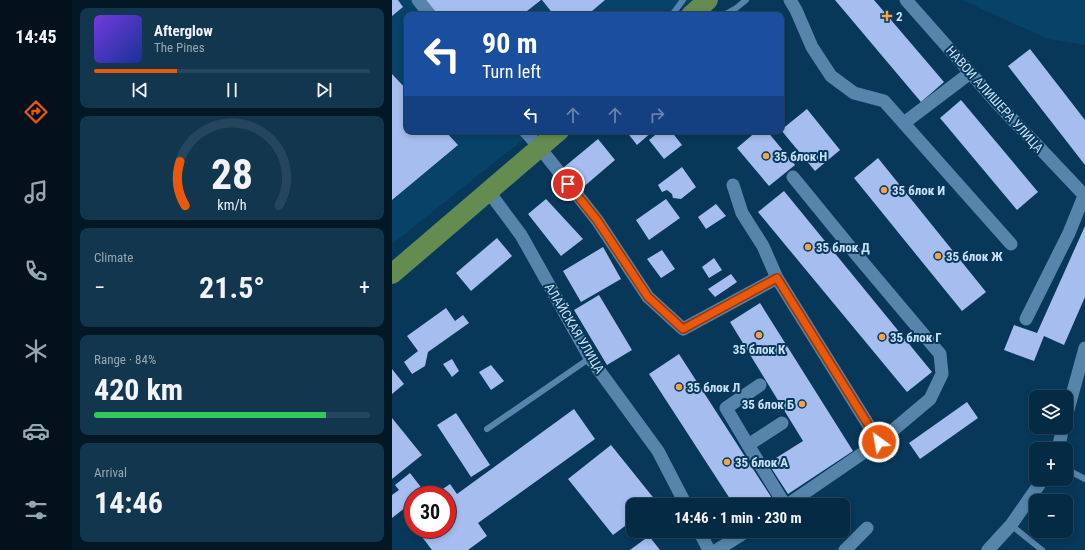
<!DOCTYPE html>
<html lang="en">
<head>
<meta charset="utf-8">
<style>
	:root { --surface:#052a44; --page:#13364f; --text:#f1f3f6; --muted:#97a7b2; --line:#26465d; --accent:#ea580c }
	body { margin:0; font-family:"Roboto Condensed",sans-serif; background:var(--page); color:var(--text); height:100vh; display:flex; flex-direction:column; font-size:15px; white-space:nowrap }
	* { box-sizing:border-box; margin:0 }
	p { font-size:13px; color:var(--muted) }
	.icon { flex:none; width:22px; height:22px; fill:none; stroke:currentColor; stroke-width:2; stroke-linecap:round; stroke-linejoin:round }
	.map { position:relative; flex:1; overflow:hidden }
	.side { display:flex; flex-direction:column; gap:8px; padding:8px; background:#031725; width:320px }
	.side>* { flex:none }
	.top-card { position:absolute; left:12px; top:12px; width:380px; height:122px; border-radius:8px; box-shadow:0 2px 6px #0003,0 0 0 1px var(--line); background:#1a4fa0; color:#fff; overflow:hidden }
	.buttons { position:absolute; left:637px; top:390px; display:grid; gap:8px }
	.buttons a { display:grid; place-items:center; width:44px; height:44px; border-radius:8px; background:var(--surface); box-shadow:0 2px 6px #0003,0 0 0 1px var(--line); font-size:20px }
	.speed { position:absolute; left:12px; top:486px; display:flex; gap:8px; font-size:20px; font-weight:700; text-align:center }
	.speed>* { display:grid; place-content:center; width:52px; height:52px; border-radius:50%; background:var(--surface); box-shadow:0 2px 6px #0003,0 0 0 1px var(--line); line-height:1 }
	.speed .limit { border:6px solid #d22; background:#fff; color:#111 }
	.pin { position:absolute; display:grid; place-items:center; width:34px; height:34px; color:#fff; margin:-17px; border:2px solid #fff; border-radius:50%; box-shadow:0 1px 4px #0007 }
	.me { position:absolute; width:44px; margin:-22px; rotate:328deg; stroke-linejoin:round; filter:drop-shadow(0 0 3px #0008) }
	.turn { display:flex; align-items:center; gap:14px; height:84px; padding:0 12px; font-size:18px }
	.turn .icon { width:52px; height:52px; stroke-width:2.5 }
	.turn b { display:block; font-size:28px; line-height:34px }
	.lanes { display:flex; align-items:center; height:38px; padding:0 12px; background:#0003; justify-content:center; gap:20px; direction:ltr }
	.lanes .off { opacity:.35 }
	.big { font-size:30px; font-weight:700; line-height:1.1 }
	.side .widget { flex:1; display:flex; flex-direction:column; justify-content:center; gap:6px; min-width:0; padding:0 14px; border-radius:8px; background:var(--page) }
	.side .dial { align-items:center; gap:0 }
	.dial svg { height:104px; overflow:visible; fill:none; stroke:var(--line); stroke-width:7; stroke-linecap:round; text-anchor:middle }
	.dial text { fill:var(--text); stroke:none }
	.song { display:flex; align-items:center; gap:12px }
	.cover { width:48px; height:48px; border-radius:6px; background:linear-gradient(135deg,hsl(260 70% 55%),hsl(230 70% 35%)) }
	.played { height:4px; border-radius:2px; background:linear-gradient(90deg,var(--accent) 30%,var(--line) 30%) }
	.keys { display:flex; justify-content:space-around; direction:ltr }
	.heat { display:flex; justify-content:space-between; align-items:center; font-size:22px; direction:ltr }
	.charge { height:6px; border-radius:3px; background:linear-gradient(90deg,#34c759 84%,var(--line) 0) }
	.trip { position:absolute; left:234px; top:498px; width:224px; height:40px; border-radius:8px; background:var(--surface); box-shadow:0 2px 6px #0003,0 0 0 1px var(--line); font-weight:700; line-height:40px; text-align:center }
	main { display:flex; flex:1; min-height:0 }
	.tab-bar { display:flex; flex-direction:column; width:72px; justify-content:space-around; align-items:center; background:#02111b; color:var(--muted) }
	.tab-bar .icon { width:28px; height:28px }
	.tab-bar .active { color:var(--accent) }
	.tab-bar b { font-size:18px; color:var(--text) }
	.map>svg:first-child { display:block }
	.built { fill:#074269 }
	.building { fill:#a5bdef }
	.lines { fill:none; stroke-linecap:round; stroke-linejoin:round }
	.service { stroke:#5684aa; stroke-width:6 }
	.minor { stroke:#5684aa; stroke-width:13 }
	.primary { stroke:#648b50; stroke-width:20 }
	.route-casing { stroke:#983908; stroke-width:10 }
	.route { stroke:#ea580c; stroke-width:7 }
	.poi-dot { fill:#f6a247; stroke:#07385a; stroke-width:1.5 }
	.labels { text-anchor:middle; stroke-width:4; stroke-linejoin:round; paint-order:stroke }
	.poi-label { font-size:13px; font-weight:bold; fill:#cae2f7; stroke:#07385a; text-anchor:start }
	.street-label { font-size:13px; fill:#cae2f7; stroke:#07385a }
</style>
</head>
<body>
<main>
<nav class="tab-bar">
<b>14:45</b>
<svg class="icon active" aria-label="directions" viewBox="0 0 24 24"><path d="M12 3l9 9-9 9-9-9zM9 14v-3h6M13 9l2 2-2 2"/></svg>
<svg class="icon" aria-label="music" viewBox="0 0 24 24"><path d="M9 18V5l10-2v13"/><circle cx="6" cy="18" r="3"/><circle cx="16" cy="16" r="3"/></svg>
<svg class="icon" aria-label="phone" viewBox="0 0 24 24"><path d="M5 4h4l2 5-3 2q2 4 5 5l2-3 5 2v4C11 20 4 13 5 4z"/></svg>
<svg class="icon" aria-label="climate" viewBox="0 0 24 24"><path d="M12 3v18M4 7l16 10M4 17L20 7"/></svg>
<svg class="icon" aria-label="car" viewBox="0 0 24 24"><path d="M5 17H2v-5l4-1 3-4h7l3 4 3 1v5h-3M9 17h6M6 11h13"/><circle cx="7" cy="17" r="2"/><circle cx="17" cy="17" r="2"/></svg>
<svg class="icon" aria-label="filters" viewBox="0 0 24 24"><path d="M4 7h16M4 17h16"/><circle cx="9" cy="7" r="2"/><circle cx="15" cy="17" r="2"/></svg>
</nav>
<section class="side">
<div class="widget">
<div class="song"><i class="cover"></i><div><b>Afterglow</b><p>The Pines</p></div></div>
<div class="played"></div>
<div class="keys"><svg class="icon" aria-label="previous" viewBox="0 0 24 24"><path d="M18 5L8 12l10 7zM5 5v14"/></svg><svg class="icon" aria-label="pause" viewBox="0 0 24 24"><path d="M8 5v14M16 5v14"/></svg><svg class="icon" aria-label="next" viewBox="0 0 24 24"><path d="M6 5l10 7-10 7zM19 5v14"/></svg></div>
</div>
<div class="widget dial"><svg viewBox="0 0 100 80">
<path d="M14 69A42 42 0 1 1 86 69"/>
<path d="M14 69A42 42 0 0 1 10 35" stroke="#ea580c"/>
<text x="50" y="56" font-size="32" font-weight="700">28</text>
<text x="50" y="72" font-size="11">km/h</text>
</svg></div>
<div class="widget"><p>Climate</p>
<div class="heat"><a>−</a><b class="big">21.5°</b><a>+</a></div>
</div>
<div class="widget"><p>Range · 84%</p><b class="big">420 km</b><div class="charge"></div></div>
<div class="widget"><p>Arrival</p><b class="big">14:46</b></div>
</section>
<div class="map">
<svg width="693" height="550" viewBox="0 0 693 550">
	<rect width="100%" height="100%" fill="#07385a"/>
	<g class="built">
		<polygon points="0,0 299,0 282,15 15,15 15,131 142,131 0,244"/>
		<polygon points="570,0 693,0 693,45 656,39"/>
	</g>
	<g class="building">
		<polygon points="0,0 6,0 11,7 0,16"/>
		<polygon points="29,0 149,0 130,15 41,15"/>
		<polygon points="150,0 213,0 200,11 203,15 162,15"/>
		<polygon points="443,0 482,0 552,82 529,102"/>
		<polygon points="638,49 693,120 693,165 616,66"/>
		<polygon points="0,74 15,90 15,131 53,131 66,145 0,200"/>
		<polygon points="569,100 646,192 625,210 548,118"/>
		<polygon points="415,109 448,150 423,171 389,130"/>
		<polygon points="234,131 261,131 245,145"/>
		<polygon points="268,131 279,131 290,145 272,159 257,140"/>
		<polygon points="365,131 375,131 403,165 377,186 345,148"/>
		<polygon points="206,139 223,160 189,189 171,168"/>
		<polygon points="486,158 594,292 570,311 462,178"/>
		<polygon points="290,167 304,187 289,199 281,198 280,194 275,190 270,192 266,185"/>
		<polygon points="392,191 540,372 515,392 366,212"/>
		<polygon points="154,199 191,239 169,256 136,214"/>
		<polygon points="274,199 288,218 257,240 244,220"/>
		<polygon points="324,204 334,216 314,229 306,217"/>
		<polygon points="693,226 693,297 672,345 652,336 642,361 612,350 622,325 645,333"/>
		<polygon points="105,238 120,256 79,291 64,273"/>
		<polygon points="211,247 229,279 189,302 171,271"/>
		<polygon points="270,250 283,269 269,278 255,259"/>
		<polygon points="322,258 330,270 317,278 310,267"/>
		<polygon points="339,274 345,282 323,297 316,289"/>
		<polygon points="207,295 240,350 215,365 182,310"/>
		<polygon points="368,303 461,451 396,494 376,463 411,441 338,322"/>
		<polygon points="54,308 63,321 71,315 77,323 36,352 33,366 20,374 12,362 26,351 15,336"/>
		<polygon points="287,354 383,503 380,505 342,505 257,374"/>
		<polygon points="60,359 67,371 60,377 51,364"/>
		<polygon points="99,365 112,381 99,390 87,372"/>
		<polygon points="0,369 12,384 0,394"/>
		<polygon points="575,402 586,418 528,459 517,443"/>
		<polygon points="182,409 203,439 86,523 95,536 76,550 40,550 24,529 55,529 55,495 42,495 58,484 65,494"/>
		<polygon points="64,413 98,465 79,477 45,425"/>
		<polygon points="0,418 30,455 0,479"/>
		<polygon points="219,445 264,501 259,505 241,505 241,520 221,535 176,479"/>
		<polygon points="18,473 35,495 21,495 21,505 20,506 18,504 0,518 0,495 7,490 3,485"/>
		<polygon points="21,510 21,524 14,515"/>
		<polygon points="257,536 268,550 238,550"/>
	</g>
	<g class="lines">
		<g class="service">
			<polyline points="280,15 291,0"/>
			<polyline points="332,15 343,9 354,0"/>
			<polyline points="95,429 198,358"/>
			<polyline points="674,469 693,479"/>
			<polyline points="619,525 650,550"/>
		</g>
		<g class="minor">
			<polyline points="26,0 38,15"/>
			<polyline points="398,0 404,10 420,47 439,76 462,93 492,101 619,244"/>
			<polyline points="514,0 605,103 693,196"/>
			<polyline points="512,123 578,73"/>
			<polyline points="133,131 148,148 205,220 256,297 291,329 385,278"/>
			<polyline points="341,185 350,213 371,246 385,278 487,442"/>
			<polyline points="97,192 129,235 198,358 266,451 294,505"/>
			<polyline points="634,319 677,233 692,196"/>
			<polyline points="674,417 693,348"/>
			<polyline points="390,423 356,445 393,505"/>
			<polyline points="356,445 334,408 368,385"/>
			<polyline points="666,449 671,427"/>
			<polyline points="395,505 487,442 538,399 550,374 548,354 463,253 401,177"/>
			<polyline points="307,531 317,550"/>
			<polyline points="325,550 355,531"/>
			<polyline points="453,550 475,528"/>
			<polyline points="596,550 619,525 651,479"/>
		</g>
		<g class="primary">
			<polyline points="299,15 316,0"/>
			<polyline points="0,274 167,131"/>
		</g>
	</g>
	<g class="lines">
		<g class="route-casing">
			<polyline id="route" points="176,184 205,220 256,297 291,329 385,278 487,442"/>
		</g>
		<use href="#route" class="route"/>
	</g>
	<g class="poi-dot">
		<path d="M493 10h4v4h4v4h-4v4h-4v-4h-4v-4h4z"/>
		<circle cx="374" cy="156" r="4"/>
		<circle cx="492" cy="190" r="4"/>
		<circle cx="416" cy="247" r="4"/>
		<circle cx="546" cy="256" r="4"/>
		<circle cx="367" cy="335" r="4"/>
		<circle cx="490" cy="337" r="4"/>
		<circle cx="287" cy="387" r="4"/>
		<circle cx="410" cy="404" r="4"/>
		<circle cx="335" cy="462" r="4"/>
	</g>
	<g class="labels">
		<g class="poi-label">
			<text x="504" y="21">2</text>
			<text x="382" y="161">35 блок Н</text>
			<text x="500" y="195">35 блок И</text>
			<text x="424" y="252">35 блок Д</text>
			<text x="554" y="261">35 блок Ж</text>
			<text x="498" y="342">35 блок Г</text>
			<text x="367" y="354" text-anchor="middle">35 блок К</text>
			<text x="295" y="392">35 блок Л</text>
			<text x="402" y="409" text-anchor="end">35 блок Б</text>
			<text x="343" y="467">35 блок А</text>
		</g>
		<g class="street-label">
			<text transform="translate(603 99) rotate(48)" y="5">НАВОИ АЛИШЕРА УЛИЦА</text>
			<text transform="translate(183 328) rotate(59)" y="5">АЛАЙСКАЯ УЛИЦА</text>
		</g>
	</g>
</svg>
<div class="buttons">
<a><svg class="icon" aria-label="layers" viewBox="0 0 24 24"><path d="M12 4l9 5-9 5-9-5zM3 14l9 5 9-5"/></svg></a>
<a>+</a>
<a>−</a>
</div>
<div class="speed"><div class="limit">30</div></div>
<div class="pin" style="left:176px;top:184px;background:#d93025"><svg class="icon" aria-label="arrive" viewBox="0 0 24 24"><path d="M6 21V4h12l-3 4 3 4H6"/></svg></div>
<svg class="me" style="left:487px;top:442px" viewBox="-20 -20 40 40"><circle r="17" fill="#ea580c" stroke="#fff" stroke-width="3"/><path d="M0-11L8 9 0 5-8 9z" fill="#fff"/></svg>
<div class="trip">14:46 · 1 min · 230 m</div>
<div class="top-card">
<div class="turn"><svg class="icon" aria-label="left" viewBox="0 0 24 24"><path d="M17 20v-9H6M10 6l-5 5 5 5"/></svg><div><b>90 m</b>Turn left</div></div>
<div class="lanes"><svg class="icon" aria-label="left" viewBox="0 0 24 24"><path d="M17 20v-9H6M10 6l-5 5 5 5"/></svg><svg class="icon off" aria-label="ahead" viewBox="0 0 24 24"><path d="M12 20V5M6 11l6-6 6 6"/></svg><svg class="icon off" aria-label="ahead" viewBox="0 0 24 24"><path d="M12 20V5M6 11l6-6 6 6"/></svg><svg class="icon off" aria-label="right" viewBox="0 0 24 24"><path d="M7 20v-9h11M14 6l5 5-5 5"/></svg></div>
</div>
</div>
</main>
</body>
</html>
